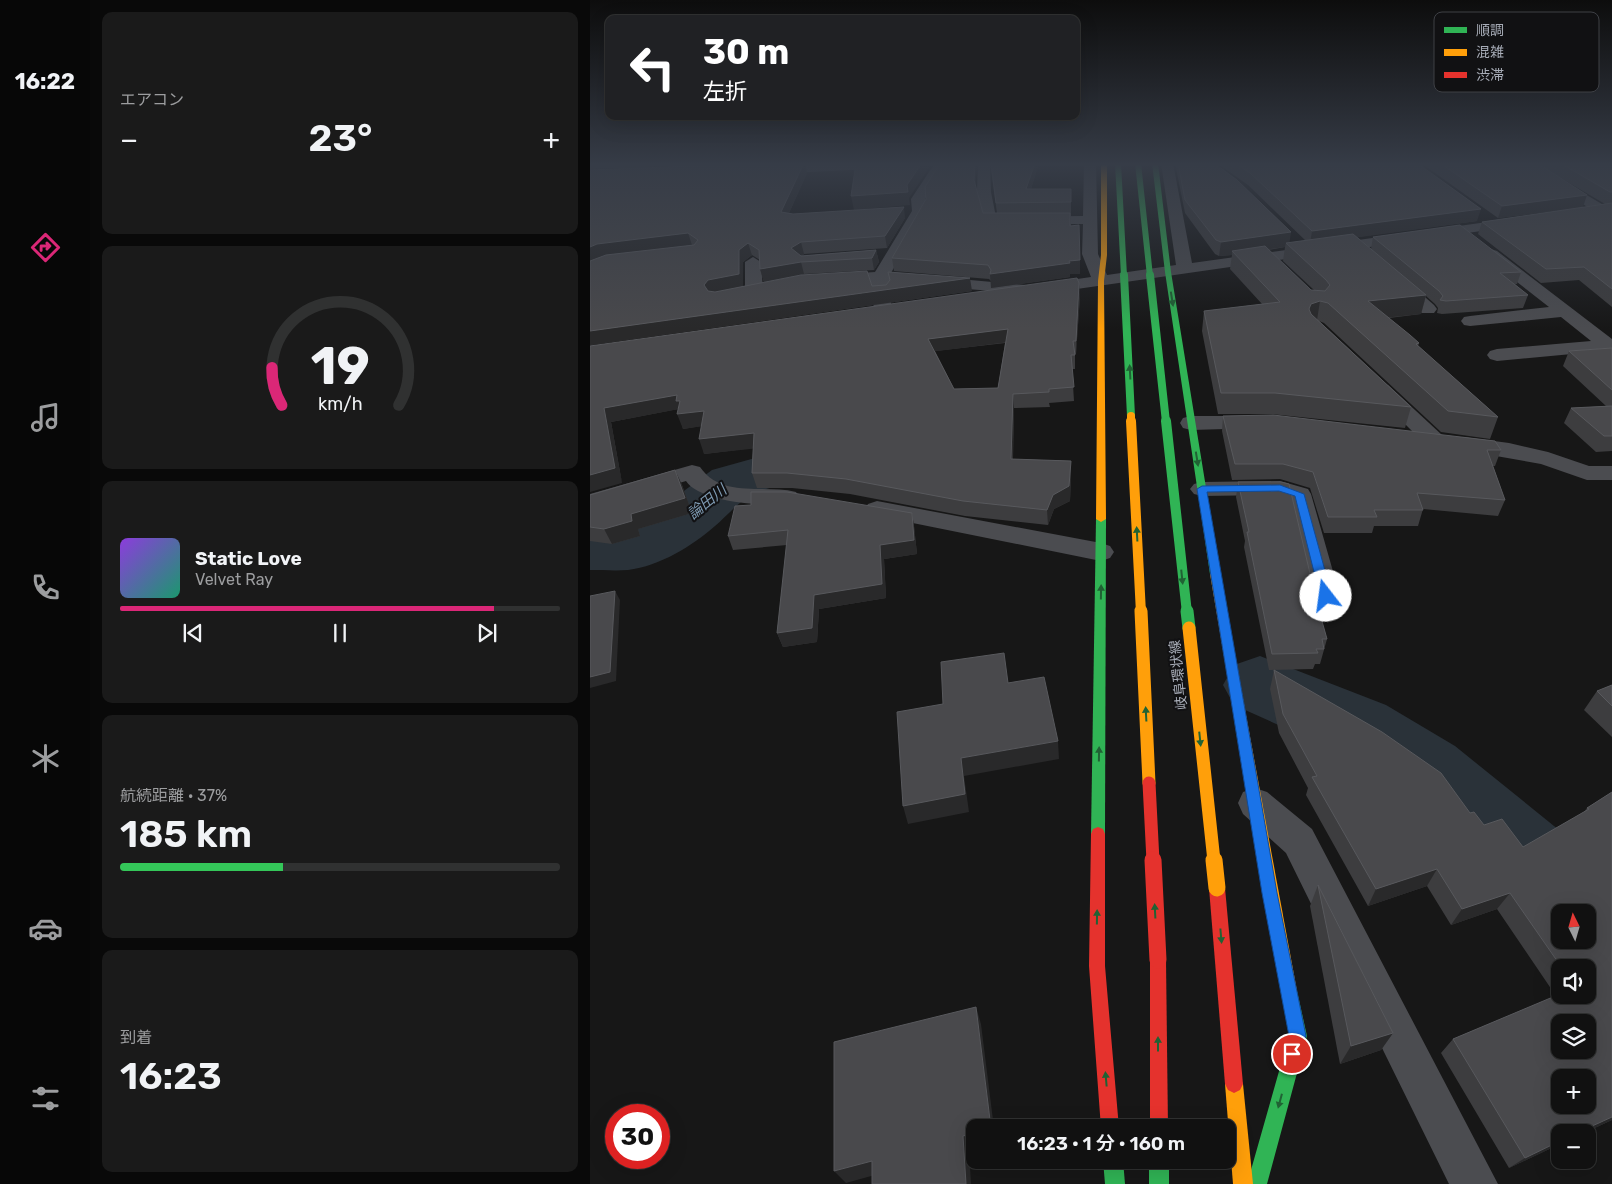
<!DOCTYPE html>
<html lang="ja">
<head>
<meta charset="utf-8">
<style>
	:root { --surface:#111; --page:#1a1a1a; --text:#f1f3f6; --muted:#9c9d9f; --line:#303131; --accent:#db2777 }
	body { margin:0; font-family:Rubik,"Noto Sans JP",sans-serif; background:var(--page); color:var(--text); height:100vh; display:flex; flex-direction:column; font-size:19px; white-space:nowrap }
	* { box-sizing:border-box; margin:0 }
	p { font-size:16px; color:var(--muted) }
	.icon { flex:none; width:28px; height:28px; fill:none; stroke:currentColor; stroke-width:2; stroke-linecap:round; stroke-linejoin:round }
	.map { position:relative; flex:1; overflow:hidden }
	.sheet { display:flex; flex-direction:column; gap:12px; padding:12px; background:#090909; width:500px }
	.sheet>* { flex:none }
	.guide { position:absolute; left:15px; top:15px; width:475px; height:105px; border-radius:10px; box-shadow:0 5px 20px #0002,0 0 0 1px var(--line); background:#202124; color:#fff; overflow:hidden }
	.needle { width:32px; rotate:355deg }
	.controls { position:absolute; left:961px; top:904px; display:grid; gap:10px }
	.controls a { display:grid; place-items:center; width:45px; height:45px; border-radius:10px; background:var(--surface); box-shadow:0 5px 20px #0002,0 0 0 1px var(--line); font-size:25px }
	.speed { position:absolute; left:15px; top:1104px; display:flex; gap:10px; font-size:25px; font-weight:700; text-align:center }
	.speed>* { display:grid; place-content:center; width:65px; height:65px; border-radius:50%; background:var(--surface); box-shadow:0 5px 20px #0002,0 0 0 1px var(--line); line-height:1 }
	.speed .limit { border:8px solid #d22; background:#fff; color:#111 }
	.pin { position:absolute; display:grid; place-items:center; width:42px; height:42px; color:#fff; margin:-21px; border:2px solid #fff; border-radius:50%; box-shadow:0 1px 5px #0007 }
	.me { position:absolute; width:55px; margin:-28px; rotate:345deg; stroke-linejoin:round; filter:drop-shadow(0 0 4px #0008) }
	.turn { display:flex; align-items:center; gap:18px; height:105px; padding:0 15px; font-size:22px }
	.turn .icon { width:65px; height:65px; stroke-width:2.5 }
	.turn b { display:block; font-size:35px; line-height:42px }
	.big { font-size:38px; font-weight:600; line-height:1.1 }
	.sheet .widget { flex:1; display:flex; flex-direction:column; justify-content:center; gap:8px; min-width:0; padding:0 18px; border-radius:10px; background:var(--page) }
	.sheet .dial { align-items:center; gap:0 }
	.dial svg { height:130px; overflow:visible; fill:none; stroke:var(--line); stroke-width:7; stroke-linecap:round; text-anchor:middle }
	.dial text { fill:var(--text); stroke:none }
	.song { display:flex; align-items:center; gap:15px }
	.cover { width:60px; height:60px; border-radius:8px; background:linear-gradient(135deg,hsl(270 70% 55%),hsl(160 70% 35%)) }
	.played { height:5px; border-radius:2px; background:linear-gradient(90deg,var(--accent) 85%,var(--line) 85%) }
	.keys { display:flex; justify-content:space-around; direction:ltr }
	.heat { display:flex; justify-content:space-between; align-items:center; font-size:28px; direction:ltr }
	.charge { height:8px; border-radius:4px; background:linear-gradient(90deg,#34c759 37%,var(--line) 0) }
	.trip { position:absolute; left:376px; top:1119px; width:270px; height:50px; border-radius:10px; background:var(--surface); box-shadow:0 5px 20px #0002,0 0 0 1px var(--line); font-weight:600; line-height:50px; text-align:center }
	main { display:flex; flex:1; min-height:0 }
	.tab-bar { display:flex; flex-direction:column; width:90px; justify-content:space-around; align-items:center; background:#070707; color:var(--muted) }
	.tab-bar .icon { width:35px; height:35px }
	.tab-bar .active { color:var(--accent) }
	.tab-bar b { font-size:22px; color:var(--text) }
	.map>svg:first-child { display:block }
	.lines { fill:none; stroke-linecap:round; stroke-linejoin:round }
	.river { fill:#2a3239; fill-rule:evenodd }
	.street { fill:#4b4c50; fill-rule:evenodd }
	.fast { fill:#30b455; fill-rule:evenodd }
	.slow { fill:#ff9f0a; fill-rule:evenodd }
	.jam { fill:#e5322d; fill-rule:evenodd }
	.fast-bridge-far3 { stroke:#30b455; stroke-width:6 }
	.fast-bridge-far2 { stroke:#30b455; stroke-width:8 }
	.fast-bridge-far1 { stroke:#30b455; stroke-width:10 }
	.fast-bridge { stroke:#30b455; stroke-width:13 }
	.slow-bridge-far3 { stroke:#ff9f0a; stroke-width:8 }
	.slow-bridge-far2 { stroke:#ff9f0a; stroke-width:10 }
	.slow-bridge-far1 { stroke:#ff9f0a; stroke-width:13 }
	.slow-bridge { stroke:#ff9f0a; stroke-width:17 }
	.jam-bridge-far1 { stroke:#e5322d; stroke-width:13 }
	.jam-bridge { stroke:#e5322d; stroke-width:17 }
	.wall { fill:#3d3d3f; fill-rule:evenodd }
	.shaded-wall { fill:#29292a }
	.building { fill:#49494c; stroke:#58595d; fill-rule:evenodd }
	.oneway { fill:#206234 }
	.route { fill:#1a73e8; stroke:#114b97 }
	.labels { text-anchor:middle; stroke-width:4; stroke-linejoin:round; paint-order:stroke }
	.street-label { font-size:14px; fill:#a8adb8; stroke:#111113 }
	.water-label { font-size:15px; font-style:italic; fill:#7f9bb3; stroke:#111113 }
	.key { fill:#111113; stroke:#3e4045; stroke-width:1 }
	.key-label { font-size:14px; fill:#a8adb8 }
</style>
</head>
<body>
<main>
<nav class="tab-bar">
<b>16:22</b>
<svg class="icon active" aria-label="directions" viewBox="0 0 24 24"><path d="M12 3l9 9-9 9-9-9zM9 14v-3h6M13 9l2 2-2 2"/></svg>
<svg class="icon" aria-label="music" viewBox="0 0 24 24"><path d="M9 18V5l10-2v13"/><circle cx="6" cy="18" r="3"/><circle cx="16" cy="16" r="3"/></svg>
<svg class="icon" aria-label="phone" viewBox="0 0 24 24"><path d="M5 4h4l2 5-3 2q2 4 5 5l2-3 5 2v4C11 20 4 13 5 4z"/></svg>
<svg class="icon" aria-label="climate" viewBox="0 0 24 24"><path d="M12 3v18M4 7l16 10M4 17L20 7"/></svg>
<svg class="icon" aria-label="car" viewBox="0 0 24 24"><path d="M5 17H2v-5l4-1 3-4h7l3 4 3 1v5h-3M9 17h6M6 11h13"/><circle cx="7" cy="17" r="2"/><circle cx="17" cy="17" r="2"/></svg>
<svg class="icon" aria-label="filters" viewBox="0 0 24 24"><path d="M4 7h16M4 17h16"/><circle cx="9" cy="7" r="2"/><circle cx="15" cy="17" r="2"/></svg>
</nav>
<section class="sheet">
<div class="widget"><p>エアコン</p>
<div class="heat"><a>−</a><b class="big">23°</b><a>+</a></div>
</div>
<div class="widget dial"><svg viewBox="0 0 100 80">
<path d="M14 69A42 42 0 1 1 86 69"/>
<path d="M14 69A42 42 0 0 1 8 46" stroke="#db2777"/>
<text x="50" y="56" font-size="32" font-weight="700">19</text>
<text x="50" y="72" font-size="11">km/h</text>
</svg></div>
<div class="widget">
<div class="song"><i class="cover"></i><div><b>Static Love</b><p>Velvet Ray</p></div></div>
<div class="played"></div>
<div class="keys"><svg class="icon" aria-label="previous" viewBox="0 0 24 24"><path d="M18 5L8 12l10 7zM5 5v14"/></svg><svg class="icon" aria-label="pause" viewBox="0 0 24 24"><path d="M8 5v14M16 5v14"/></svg><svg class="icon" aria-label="next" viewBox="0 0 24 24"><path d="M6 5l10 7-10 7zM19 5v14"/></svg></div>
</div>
<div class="widget"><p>航続距離 · 37%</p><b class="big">185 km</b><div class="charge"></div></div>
<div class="widget"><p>到着</p><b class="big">16:23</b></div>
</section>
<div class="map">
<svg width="1022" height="1184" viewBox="0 0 1022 1184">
	<rect width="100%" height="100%" fill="#171717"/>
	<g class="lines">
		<g class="river">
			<path d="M236,446l36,6 8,12 -8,12c-36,9 -75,2 -109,18 -13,6 -26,22 -38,32 -23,20 -55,40 -87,44 -12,1 -26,0 -38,0v-42h32l27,-11 63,-47 64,-18z"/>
			<path d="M670,656l126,49 69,41 99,80 58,42v103l-33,-13 -87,-74 -95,-90 -65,-45 -98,-44 -11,-20 11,-20zM970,912h28v28h-28z"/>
		</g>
		<g class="street">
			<polygon points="242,163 357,163 335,199 336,211 301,273 435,285 437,292 434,296 428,297 416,292 298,283 302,310 299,314 287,314 284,310 281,283 235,284 233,280 235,276 241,275 285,272 322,211 321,199 343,166 179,174 173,170 179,166"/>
			<polygon points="388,163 400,163 401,192 406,217 493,216 494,163 506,163 508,254 517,275 586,265 571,163 583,163 602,263 926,218 933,222 926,226 452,294 446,293 443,289 446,285 501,277 492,254 493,224 394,224 387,192"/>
			<polygon points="958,163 949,167 1017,207 1019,210 1017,213 1007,213 929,164"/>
			<polygon points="901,249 907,251 1022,339 1022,354 1014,351 907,361 900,359 897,355 900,351 907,349 1001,341 971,317 880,326 874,325 871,321 874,317 880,316 959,307 895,257 893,254"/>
			<polygon points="163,257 171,262 173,291 170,295 158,295 155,291 155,262"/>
			<polygon points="805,275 811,276 844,305 847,309 844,313 832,313 799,284 797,280 799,276"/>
			<polygon points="791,383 798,385 852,435 855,440 852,445 844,447 836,445 784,393 781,389 784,385"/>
			<polygon points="601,416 670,416 678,417 681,422 678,427 670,428 601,430 593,428 590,423 593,418"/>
			<polygon points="874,437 919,443 958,452 999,466 1022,466 1022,480 997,480 951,464 866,449 863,444 866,439"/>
			<path d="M102,465l8,2c22,32 64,17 96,25l3,5 -3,5c-25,6 -96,1 -110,-21l-96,29v-16z"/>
			<polygon points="690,481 718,489 721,494 750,596 746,603 736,606 726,603 722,596 698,498 688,495 612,496 604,494 600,489 604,484 612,482"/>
			<polygon points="287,501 511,543 520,546 524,552 520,558 511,561 278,514 275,509 278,504"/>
			<polygon points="665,788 677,792 722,829 908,1184 859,1184 696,853 653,814 648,803 653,792"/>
		</g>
		<g class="fast">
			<polygon points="562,163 568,163 581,272 630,574 625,578 620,574 575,272"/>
			<polygon points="511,516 516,519 515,834 513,839 508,841 503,839 501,834 506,519"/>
			<polygon points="699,983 705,985 707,991 717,1036 677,1184 657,1184 699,1036 691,991 693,985"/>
			<polygon points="513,1160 533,1160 535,1184 515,1184"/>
			<rect x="559" y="1160" width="20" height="24"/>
		</g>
		<g class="slow">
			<polygon points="511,163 517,163 517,255 514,281 516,519 511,522 506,519 508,281 511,255"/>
			<polygon points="625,570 630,574 707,991 705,997 699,999 693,997 691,991 620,574"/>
			<polygon points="644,1075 650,1078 653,1084 663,1184 643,1184 635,1084 638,1078"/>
		</g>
		<g class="jam">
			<polygon points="508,827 513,829 515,834 515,966 529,1128 511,1128 499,966 501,834 503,829"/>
			<polygon points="627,881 632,883 635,888 653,1084 650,1090 644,1093 638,1090 635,1084 619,888 622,883"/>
			<polygon points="568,952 574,954 576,960 578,1128 560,1128 560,960 562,954"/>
		</g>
		<g class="fast-bridge-far3">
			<polyline points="528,163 534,276"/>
			<polyline points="548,163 560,276"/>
		</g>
		<g class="fast-bridge-far2">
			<polyline points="534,275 541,416"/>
			<polyline points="560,275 576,422"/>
		</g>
		<polyline class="fast-bridge-far1" points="576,421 597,613"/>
		<polyline class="fast-bridge" points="597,611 599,628"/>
		<polyline class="slow-bridge-far3" points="541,416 541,422"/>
		<polyline class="slow-bridge-far2" points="541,421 551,613"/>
		<g class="slow-bridge-far1">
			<polyline points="551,611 559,783"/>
			<polyline points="599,628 624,861"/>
		</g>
		<polyline class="slow-bridge" points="624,860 627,888"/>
		<polyline class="jam-bridge-far1" points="559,783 563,861"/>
		<polyline class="jam-bridge" points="563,860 568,960"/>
	</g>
	<g class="wall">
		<polygon points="0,163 159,163 0,169"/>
		<polygon points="387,163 385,186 393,213 407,213 400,163 449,163 441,189 481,189 481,226 490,274 480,274 480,277 401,288 401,281 399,279 304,271 302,258 336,199"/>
		<path d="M585,163h39l76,80 16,-2 -58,-56 -31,-22h200l60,58 -120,16 14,12 2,-12 148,35 -4,12h-2l13,11 -5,13 -81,6 -5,-1 1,-5 -3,-4 -9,-8 -5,18 -32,4 30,25 -1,3 80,71 -8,22 -49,-7 -117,-109 -5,-2 92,86 -6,21 -134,-14h-53l-16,-83 2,-20 58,-7 -32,-35 2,-14 -13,1 -4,-2 -30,-41zM695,247l-2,14 31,29h-3l-43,-40z"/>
		<polygon points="831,163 947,163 953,167 954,163 1022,163 1022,307 989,280 951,283 888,234 892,222 1015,204 954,168 993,207 908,218"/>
		<polygon points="217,173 199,213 203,214 315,218 297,248 214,254 212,256 286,250 289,262 284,270 214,274 174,282 170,269 170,260 162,255 153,262 153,286 282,286 382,291 0,345 0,261"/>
		<path d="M490,296l-4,58h-1v15h-3l2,32 -25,2 1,4 -36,1 -1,51 58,2v14l-1,26 -16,8 -6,16 -83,-9 -115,-22 -58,-6h-35l-5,-15 1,-25 -49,6 -3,-28 -18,3 -5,-20 -67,13 11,61 -32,-137zM415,343l-7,45 -44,1 -19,-38z"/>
		<polygon points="1022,348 1022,451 1006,452 974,423 981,408 1016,406 973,366 979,351"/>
		<polygon points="633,416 911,450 905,466 903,466 915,500 908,516 833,509 828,526 784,526 782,533 734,533 720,488 690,479 642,480 632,431"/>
		<polygon points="85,470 92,485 102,513 48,529 50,536 22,544 0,541 0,495"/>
		<polygon points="648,482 722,582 722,586 737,639 730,664 725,664 723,669 679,670 654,547 655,541 646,497"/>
		<polygon points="322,513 324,526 327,554 294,559 296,598 229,609 227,642 193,647 187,633 197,545 143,550 138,536"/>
		<path d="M684,670l196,143 14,12 39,22 61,-35 3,-4 25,-16v328l-26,12h-26v12l-51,24 -68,-115 12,-14 103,-43 -59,-87 -46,16 -24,-39 -59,20 -62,-111 2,-7 -29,-55 -9,-44zM970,968h28v27h-28z"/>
		<polygon points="1022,685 1022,737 994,710 1007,691"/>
		<polygon points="728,885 803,1033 791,1050 750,1064 720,906"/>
	</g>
	<g class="shaded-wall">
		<polygon points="214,163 215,163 217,173 194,224 191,212"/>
		<polygon points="332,163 339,163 339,168 319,198 320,205 264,210 261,196 317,185"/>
		<polygon points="385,163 387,163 385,192 384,180"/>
		<polygon points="445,163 449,163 437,202 436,189"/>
		<polygon points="997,195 993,207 908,218 912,206"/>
		<polygon points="314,207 315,218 297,248 295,236"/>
		<polygon points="891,209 887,221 720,244 722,231"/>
		<polygon points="701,232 699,246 696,243 695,247 645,254 642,251 642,255 629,256 631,242"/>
		<polygon points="98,233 102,245 0,261 0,247 7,244"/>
		<polygon points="211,242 214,254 204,260 201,248"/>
		<polygon points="158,243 162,255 153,262 153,286 118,298 114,285 118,280 149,250"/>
		<polygon points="286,250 289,262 284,270 282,258"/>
		<polygon points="490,260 490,274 480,274 480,277 401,288 400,274 479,261"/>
		<polygon points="211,262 214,274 174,282 170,269"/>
		<polygon points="380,278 382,291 0,345 0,331"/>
		<polygon points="489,283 490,296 486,354 486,341"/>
		<polygon points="836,295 831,314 774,320 778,301"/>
		<polygon points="730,301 727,320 717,323 719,309 721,304"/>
		<polygon points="418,329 419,342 340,352 338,339"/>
		<polygon points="423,394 424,408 422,473 421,459"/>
		<polygon points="87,395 114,411 120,425 93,429 87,414 89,409 21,422 32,483 0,492 0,475 14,408"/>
		<polygon points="164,433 169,448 114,454 109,439"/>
		<polygon points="481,461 481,475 480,501 464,509 458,525 457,510 463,495"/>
		<polygon points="85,470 92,485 102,513 48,529 50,536 22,544 14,529"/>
		<polygon points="322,513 324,526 327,554 294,559 296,598 229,609 227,642 193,647 187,633 224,595 290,545"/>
		<polygon points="25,591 30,600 26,681 0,688 0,677"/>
		<polygon points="468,741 469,759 374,776 379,812 318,824 313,806 371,758"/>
		<polygon points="847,869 837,886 778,906 786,889"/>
		<polygon points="920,893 907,909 861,925 872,909"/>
		<polygon points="386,1007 391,1024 404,1128 401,1128"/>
		<polygon points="803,1033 791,1050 750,1064 761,1046"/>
		<polygon points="1022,1117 1022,1120 996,1132 989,1132"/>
		<polygon points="385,1133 385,1148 379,1149 381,1184 376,1184 373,1136"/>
		<polygon points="970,1141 970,1144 919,1168 935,1158"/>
		<polygon points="282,1161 292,1173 256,1183 244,1171"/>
	</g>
	<g class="building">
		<polygon points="178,163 214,163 191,212 203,214 314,207 295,236 211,242 201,248 211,256 286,250 282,258 211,262 170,269 169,250 158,243 149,250 149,274 118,280 114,285 118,291 125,292 211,275 277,271 282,286 296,285 300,280 298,272 380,278 0,331 0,261 16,255 104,245 108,240 98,233 7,244 0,247 0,170"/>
		<polygon points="266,163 332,163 317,185 318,192 261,196"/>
		<polygon points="350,163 385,163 384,180 393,213 480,213 480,226 489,225 490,260 479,261 480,263 400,274 401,270 398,265 302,258 336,199 335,187"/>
		<polygon points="401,163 445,163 436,189 481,189 481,202 406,203"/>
		<polygon points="588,163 624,163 647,180 701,232 631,242 626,240 595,200"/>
		<polygon points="645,163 827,163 891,209 722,231 660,173"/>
		<polygon points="850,163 947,163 997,195 912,206"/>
		<polygon points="970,163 1022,163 1022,192 1020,192"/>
		<polygon points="1022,203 1022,289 994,267 956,269 892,222"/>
		<polygon points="870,225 931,272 910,273 938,295 856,301 850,300 853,296 849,291 783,237"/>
		<polygon points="763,234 836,295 778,301 820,335 829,343 826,344 908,417 858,411 738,303 730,301 721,304 719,309 721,314 821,407 685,393 631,393 614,311 690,302 642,251 675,246 721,290 735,291 740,285 736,280 696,243"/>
		<path d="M487,278l2,5 -3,58h-3l2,14h-4l3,32 -25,2v3l-36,2 -2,65 60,2 -2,25 -16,9 -6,15 -84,-9 -117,-22 -59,-6h-35l2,-40 -55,6 5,-28 -27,3 3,-13h-4l1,-6 -73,13 11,60 -25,7v-129zM418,329l-10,59 -44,1 -26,-50z"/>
		<polygon points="1022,348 1022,390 979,351"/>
		<polygon points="1022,406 1022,436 1014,436 981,408"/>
		<polygon points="683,415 905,441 911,450 897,450 915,500 827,493 833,510 784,510 787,517 738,517 723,472 693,464 645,464 633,416"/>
		<polygon points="85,470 95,498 41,514 42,521 14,529 0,527 0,495"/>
		<polygon points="648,482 691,482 699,484 722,582 721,582 737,639 732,639 734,649 726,649 728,653 682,654 657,532 659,532"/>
		<polygon points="161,492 197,492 322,513 324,540 290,545 292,584 224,595 222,628 187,633 198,530 138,536 145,506 161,505"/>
		<polygon points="25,591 20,672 0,677 0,596"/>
		<polygon points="414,653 418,683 454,677 468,741 371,758 375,794 313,806 307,712 353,704 351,662"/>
		<path d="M684,670l108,62 59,41 29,40 4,-1 10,13 18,-6 21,28 66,-38 -2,-1 25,-16v325l-33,15h-19v9l-35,17 -72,-119 107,-45v1h28v-27h-26l-52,-75 -48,16 -25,-40 -61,20 -64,-112 5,-1 -34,-62zM970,912h28v28h-28zM970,1022h28v28h-28zM970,1078h28v27h-28z"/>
		<polygon points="1022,685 1022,706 1007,691"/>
		<polygon points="728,885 803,1033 761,1046"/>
		<polygon points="386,1007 401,1128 385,1128 385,1133 373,1136 376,1184 282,1184 282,1161 244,1171 244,1042"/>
	</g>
	<defs><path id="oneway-solid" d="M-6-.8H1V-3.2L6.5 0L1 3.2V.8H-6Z" transform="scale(1.25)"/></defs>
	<g class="oneway">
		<use href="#oneway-solid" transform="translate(582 299) rotate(81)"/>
		<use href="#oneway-solid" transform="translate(540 372) rotate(-93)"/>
		<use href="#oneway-solid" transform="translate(607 459) rotate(81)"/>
		<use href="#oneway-solid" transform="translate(547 534) rotate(-93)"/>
		<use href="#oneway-solid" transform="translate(592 577) rotate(84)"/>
		<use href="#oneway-solid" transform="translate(511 592) rotate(-89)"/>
		<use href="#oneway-solid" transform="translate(556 714) rotate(-93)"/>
		<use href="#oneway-solid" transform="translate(610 739) rotate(84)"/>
		<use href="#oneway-solid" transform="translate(509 754) rotate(-89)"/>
		<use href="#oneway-solid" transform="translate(565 911) rotate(-93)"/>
		<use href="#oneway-solid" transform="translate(507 917) rotate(-89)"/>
		<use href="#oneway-solid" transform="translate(631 936) rotate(85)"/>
		<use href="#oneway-solid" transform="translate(568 1044) rotate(-90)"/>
		<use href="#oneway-solid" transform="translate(516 1079) rotate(-95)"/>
		<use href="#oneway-solid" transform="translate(690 1101) rotate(105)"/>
	</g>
	<linearGradient id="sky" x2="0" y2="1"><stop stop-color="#0d0d0d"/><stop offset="0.5" stop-color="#363c47"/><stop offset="1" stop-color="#363c47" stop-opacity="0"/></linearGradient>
	<rect width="1022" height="329" fill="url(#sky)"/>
	<polygon class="route" points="690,485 714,494 742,596 740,599 732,599 730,596 705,496 689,491 617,492 687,893 716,1036 709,1060 702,1063 696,1060 694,1054 699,1036 672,893 607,489 612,486"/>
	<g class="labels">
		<g class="street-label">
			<text transform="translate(588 675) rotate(-96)" y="5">岐阜環状線</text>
		</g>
		<g class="water-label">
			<text transform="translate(117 502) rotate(-39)" y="5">論田川</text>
		</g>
	</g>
	<rect x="844" y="12" width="165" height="80" rx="8" class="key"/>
	<rect x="854" y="27" width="23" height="6" fill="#30b455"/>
	<rect x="854" y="49" width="23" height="7" fill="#ff9f0a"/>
	<rect x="854" y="72" width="23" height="6" fill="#e5322d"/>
	<g class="key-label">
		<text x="886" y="35">順調</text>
		<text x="886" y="57">混雑</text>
		<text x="886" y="80">渋滞</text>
	</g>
</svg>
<div class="controls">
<a><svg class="needle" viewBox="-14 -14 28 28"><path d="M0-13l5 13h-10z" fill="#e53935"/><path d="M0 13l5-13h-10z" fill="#9c9d9f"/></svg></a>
<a><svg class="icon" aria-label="sound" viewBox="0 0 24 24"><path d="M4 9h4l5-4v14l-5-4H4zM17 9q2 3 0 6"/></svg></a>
<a><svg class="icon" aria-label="layers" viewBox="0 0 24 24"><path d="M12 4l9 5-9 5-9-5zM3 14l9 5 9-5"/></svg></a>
<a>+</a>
<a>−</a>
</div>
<div class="speed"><div class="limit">30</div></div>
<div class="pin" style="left:702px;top:1054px;background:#d93025"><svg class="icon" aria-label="arrive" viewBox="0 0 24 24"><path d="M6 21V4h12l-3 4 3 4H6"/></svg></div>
<svg class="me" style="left:736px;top:596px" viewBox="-20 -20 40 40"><circle r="19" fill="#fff"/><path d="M0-13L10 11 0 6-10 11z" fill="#1a73e8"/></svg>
<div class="trip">16:23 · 1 分 · 160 m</div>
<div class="guide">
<div class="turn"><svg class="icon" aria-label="left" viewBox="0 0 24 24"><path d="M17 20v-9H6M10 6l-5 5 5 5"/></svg><div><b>30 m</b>左折</div></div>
</div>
</div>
</main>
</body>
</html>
